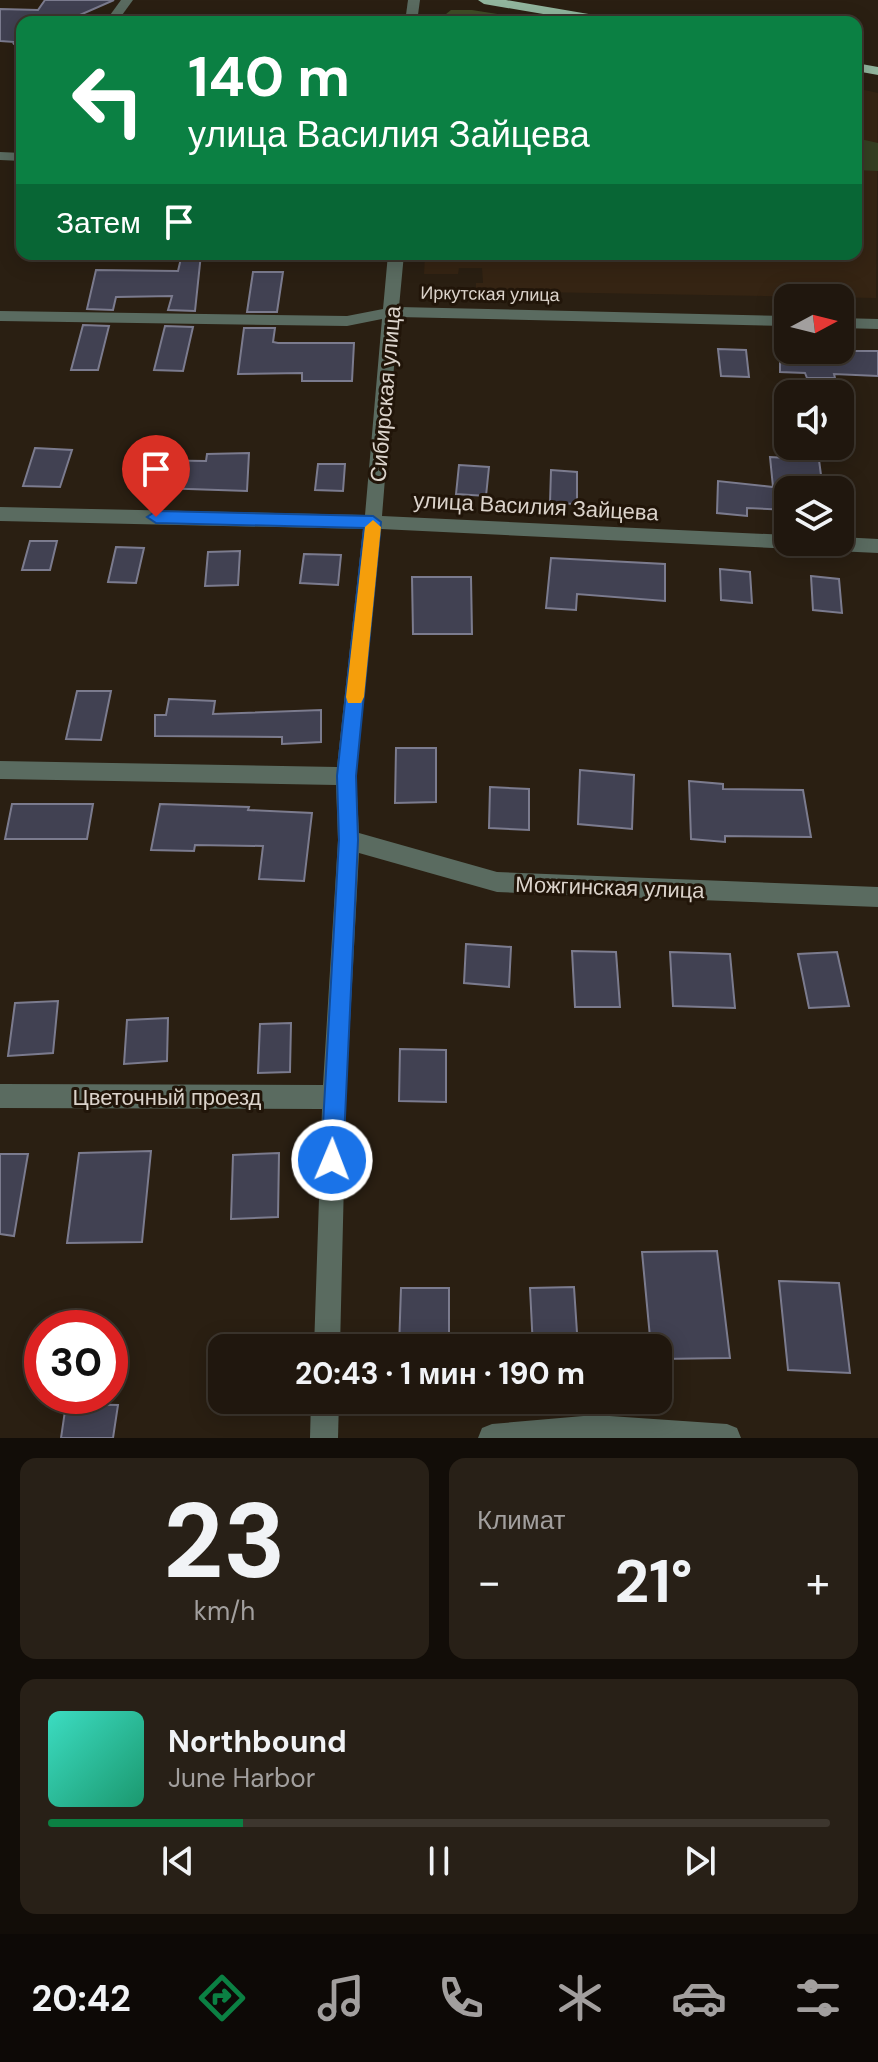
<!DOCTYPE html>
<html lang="ru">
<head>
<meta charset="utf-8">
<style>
	:root { --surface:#20170e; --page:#282017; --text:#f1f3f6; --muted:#a29f9e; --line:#3d362e; --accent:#0b8043 }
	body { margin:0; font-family:"DM Sans",sans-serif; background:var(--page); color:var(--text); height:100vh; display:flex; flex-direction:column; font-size:30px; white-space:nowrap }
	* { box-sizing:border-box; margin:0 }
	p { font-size:26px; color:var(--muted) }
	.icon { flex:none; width:44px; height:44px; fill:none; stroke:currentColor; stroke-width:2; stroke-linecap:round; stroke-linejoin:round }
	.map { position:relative; height:1438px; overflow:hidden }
	.side { display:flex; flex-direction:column; gap:20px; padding:20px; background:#120d08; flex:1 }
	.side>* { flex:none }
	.banner { position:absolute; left:16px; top:16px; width:846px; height:244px; border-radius:16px; box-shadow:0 4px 20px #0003,0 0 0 2px var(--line); background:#0b8043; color:#fff; overflow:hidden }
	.needle { width:52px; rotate:83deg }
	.fabs { position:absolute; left:774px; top:284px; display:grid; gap:16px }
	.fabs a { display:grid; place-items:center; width:80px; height:80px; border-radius:16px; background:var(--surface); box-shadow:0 4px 20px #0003,0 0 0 2px var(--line); font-size:40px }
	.speed { position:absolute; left:24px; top:1310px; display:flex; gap:16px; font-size:40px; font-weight:700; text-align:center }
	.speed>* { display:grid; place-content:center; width:104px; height:104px; border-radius:50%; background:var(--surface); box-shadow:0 4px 20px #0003,0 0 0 2px var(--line); line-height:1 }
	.speed .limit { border:12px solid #d22; background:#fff; color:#111 }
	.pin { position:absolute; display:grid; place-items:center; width:68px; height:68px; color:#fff; margin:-82px -34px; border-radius:50% 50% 50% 0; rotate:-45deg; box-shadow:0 0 8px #0007 }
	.pin .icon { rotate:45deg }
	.me { position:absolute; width:88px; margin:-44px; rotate:1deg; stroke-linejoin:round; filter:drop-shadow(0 0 6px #0008) }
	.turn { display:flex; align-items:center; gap:28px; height:168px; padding:0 40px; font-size:36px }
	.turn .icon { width:104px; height:104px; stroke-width:2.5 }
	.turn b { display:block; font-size:56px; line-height:68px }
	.then { display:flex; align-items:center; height:76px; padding:0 40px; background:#0003; gap:16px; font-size:30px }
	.big { font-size:60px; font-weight:700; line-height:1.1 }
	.side .card { flex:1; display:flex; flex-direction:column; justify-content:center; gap:12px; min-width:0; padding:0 28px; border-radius:16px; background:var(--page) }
	.side .dial { align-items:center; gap:0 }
	.dial b { font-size:104px; line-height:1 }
	.song { display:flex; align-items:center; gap:24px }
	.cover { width:96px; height:96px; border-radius:12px; background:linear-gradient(135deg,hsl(170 70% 55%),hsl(160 70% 35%)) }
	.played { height:8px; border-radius:4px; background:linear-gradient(90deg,var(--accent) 25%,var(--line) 25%) }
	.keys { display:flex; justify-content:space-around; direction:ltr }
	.heat { display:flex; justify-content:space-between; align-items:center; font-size:44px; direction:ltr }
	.side .tiles { flex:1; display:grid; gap:20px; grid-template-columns:1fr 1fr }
	.card:last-child { grid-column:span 2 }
	.trip { position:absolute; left:208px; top:1334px; width:464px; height:80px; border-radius:16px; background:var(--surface); box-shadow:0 4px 20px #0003,0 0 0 2px var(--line); font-weight:700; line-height:80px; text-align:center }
	.menu { display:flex; height:128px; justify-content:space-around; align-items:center; background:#0d0906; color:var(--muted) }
	.menu .icon { width:56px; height:56px }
	.menu .on { color:var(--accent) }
	.menu b { font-size:36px; color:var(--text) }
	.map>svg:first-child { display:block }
	.built { fill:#352413 }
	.green { fill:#353f22 }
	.forest { fill:#404c26 }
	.building { fill:#414152; stroke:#7b7b8e; stroke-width:2 }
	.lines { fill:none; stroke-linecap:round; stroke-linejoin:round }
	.minor { fill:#5a6b60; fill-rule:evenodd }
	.major { fill:#92b69e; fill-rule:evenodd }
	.route { fill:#1a73e8; stroke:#114b97; stroke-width:2 }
	.slow { fill:#f59e0b }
	.labels { text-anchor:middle; stroke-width:6; stroke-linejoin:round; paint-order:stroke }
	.far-street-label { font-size:18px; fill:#dbd3cb; stroke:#211509 }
	.street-label { font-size:22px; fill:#dbd3cb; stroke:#211509 }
</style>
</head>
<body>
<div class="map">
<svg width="878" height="1438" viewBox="0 0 878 1438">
	<rect width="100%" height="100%" fill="#2a1f12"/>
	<polygon class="built" points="856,88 878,93 876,298 476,291 476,283 483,283 482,268 459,268 458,274 424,274 425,254 856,254"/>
	<polygon class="green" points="856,138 878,143 878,171 856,170"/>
	<polygon class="forest" points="451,10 472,10 547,22 436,22"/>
	<g class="building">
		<polygon points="45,0 114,0 64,22 22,22 22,40 13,44 15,42 0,41 0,9 38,10"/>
		<polygon points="182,254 201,254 195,311 168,310 172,296 116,297 113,310 87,309 96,270 178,271"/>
		<polygon points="253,272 283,272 277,312 247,312"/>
		<polygon points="83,325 109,326 98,370 71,370"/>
		<polygon points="165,326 193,327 183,371 154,370"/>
		<polygon points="244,328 275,328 273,342 278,343 354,343 352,381 302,381 302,373 238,374"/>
		<polygon points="718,349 746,350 749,377 721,376"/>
		<polygon points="780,351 878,351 878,376 834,374 835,378 807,378 805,373 780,372"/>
		<polygon points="35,448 72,450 60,487 23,486"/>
		<polygon points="249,453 247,491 130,487 136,460 206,461 207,454"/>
		<polygon points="770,457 819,460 823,490 788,490 788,510 747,508 747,516 717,513 718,481 773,487"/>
		<polygon points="318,464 345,464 343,491 315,490"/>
		<polygon points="459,465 489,467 486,496 456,494"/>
		<polygon points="551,470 577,472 577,504 550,503"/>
		<polygon points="30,541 57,541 50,570 22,570"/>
		<polygon points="116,547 144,548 136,583 108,582"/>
		<polygon points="240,551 238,585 205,586 208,552"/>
		<polygon points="304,554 341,555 338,585 300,583"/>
		<polygon points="551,558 665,564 665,601 577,594 576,610 546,608"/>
		<polygon points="720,569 750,572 752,603 721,600"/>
		<polygon points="811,576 839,579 842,613 813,610"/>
		<polygon points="412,577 471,577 472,634 413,634"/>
		<polygon points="77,691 111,691 101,740 66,739"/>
		<polygon points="169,699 215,701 213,714 321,710 321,742 282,744 282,737 155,736 155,715 166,715"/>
		<polygon points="396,748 436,748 436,802 395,803"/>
		<polygon points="580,770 634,775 632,829 578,824"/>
		<polygon points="689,781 723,784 723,789 803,790 811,837 725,836 725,842 691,839"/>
		<polygon points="490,787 529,789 529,830 489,828"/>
		<polygon points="12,804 93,804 87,839 5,839"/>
		<polygon points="160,804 249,807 248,810 312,813 304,881 259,879 263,846 195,845 194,851 151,850"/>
		<polygon points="466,944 511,947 509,987 464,983"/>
		<polygon points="572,951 616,952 620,1007 575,1007"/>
		<polygon points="670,952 730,954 735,1008 673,1006"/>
		<polygon points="837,952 849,1006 809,1008 798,954"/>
		<polygon points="58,1001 53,1053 8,1056 15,1003"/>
		<polygon points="168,1018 167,1061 124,1064 127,1020"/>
		<polygon points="291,1023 290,1072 258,1073 260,1024"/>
		<polygon points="400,1049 446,1050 446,1102 399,1101"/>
		<polygon points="151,1151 142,1242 67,1243 79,1153"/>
		<polygon points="279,1153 278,1217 231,1219 233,1155"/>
		<polygon points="0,1154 28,1154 14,1236 0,1234"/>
		<polygon points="717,1251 730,1358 658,1359 658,1348 651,1348 642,1252"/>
		<polygon points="779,1281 839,1283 850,1373 788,1370"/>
		<polygon points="574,1287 578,1348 533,1348 530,1288"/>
		<polygon points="401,1288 449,1288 449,1348 399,1348"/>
		<polygon points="66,1404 118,1405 113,1438 61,1438"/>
	</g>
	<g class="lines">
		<g class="minor">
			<polygon points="121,0 133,0 117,22 105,22"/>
			<polygon points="408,0 420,0 417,22 405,22"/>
			<polygon points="0,152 22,153 22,161 0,160"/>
			<polygon points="388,254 404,254 399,307 788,316 788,326 398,317 382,516 788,535 788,542 840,542 840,537 878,539 878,553 381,529 356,776 359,833 497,872 878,887 878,907 497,892 359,853 346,1097 340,1348 314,1348 322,1109 0,1108 0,1084 323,1085 338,840 336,785 0,779 0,761 337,767 363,529 0,521 0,507 365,515 382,319 347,326 0,321 0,311 347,316 383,309"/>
			<polygon points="840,318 878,319 878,329 840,328"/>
			<polygon points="311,1400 339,1400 338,1438 310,1438"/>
			<polygon points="595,1415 727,1424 737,1428 741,1438 478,1438 482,1428 492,1424"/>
		</g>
		<g class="major">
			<polygon points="478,0 506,0 612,18 618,22 590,22 484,4"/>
			<polygon points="856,63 878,67 878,75 856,71"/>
		</g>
	</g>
	<polygon class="route" points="156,511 373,516 381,522 356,776 358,840 343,1160 340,1168 332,1171 324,1168 321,1160 339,840 337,776 364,528 156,523 147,517"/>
	<polygon class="slow" points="373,520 381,527 364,697 361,703 348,703 346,697 365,527"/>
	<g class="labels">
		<g class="far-street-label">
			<text transform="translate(490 294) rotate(1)" y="6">Иркутская улица</text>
		</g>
		<g class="street-label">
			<text transform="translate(385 394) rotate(-85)" y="8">Сибирская улица</text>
			<text transform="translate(536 506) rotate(3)" y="8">улица Василия Зайцева</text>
			<text transform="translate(610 887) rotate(2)" y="8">Можгинская улица</text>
			<text x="167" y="1105">Цветочный проезд</text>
		</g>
	</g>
</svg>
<div class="fabs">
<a><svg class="needle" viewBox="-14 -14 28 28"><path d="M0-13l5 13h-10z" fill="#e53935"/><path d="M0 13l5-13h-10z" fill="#a29f9e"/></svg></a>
<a><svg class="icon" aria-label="sound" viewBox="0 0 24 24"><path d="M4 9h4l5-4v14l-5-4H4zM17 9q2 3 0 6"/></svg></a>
<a><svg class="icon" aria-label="layers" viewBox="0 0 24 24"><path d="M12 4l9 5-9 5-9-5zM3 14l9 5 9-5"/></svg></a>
</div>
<div class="speed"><div class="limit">30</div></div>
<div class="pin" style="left:156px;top:517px;background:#d93025"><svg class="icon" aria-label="arrive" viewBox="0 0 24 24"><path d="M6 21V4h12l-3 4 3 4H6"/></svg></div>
<svg class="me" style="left:332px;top:1160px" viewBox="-20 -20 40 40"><circle r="17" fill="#1a73e8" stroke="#fff" stroke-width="3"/><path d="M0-11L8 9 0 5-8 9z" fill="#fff"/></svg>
<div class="trip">20:43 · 1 мин · 190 m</div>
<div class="banner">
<div class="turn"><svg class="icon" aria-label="left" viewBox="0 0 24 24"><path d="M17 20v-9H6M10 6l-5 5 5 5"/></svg><div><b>140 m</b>улица Василия Зайцева</div></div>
<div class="then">Затем<svg class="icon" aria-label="arrive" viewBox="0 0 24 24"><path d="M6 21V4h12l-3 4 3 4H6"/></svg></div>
</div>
</div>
<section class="side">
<div class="tiles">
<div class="card dial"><b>23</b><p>km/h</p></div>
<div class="card"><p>Климат</p>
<div class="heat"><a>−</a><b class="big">21°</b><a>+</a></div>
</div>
<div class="card">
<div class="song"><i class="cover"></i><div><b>Northbound</b><p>June Harbor</p></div></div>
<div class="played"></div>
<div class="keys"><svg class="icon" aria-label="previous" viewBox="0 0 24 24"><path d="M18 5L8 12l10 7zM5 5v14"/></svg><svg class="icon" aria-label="pause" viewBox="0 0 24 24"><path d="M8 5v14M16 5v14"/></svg><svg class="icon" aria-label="next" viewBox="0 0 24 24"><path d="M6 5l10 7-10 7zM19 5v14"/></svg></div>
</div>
</div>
</section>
<nav class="menu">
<b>20:42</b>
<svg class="icon on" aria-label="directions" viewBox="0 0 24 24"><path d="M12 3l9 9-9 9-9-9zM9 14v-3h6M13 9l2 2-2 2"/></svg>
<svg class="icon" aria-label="music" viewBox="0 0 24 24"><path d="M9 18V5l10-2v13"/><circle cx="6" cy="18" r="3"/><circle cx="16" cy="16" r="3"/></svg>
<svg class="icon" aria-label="phone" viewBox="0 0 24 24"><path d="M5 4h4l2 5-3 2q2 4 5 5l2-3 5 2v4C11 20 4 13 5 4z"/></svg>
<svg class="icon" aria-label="climate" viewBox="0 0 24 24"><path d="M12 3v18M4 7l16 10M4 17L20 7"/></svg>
<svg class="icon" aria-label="car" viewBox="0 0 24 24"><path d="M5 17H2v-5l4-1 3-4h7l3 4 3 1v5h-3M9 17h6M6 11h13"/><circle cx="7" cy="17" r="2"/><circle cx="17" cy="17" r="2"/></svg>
<svg class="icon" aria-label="filters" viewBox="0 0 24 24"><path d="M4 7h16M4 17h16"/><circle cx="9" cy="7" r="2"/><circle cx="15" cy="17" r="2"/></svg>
</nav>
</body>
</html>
